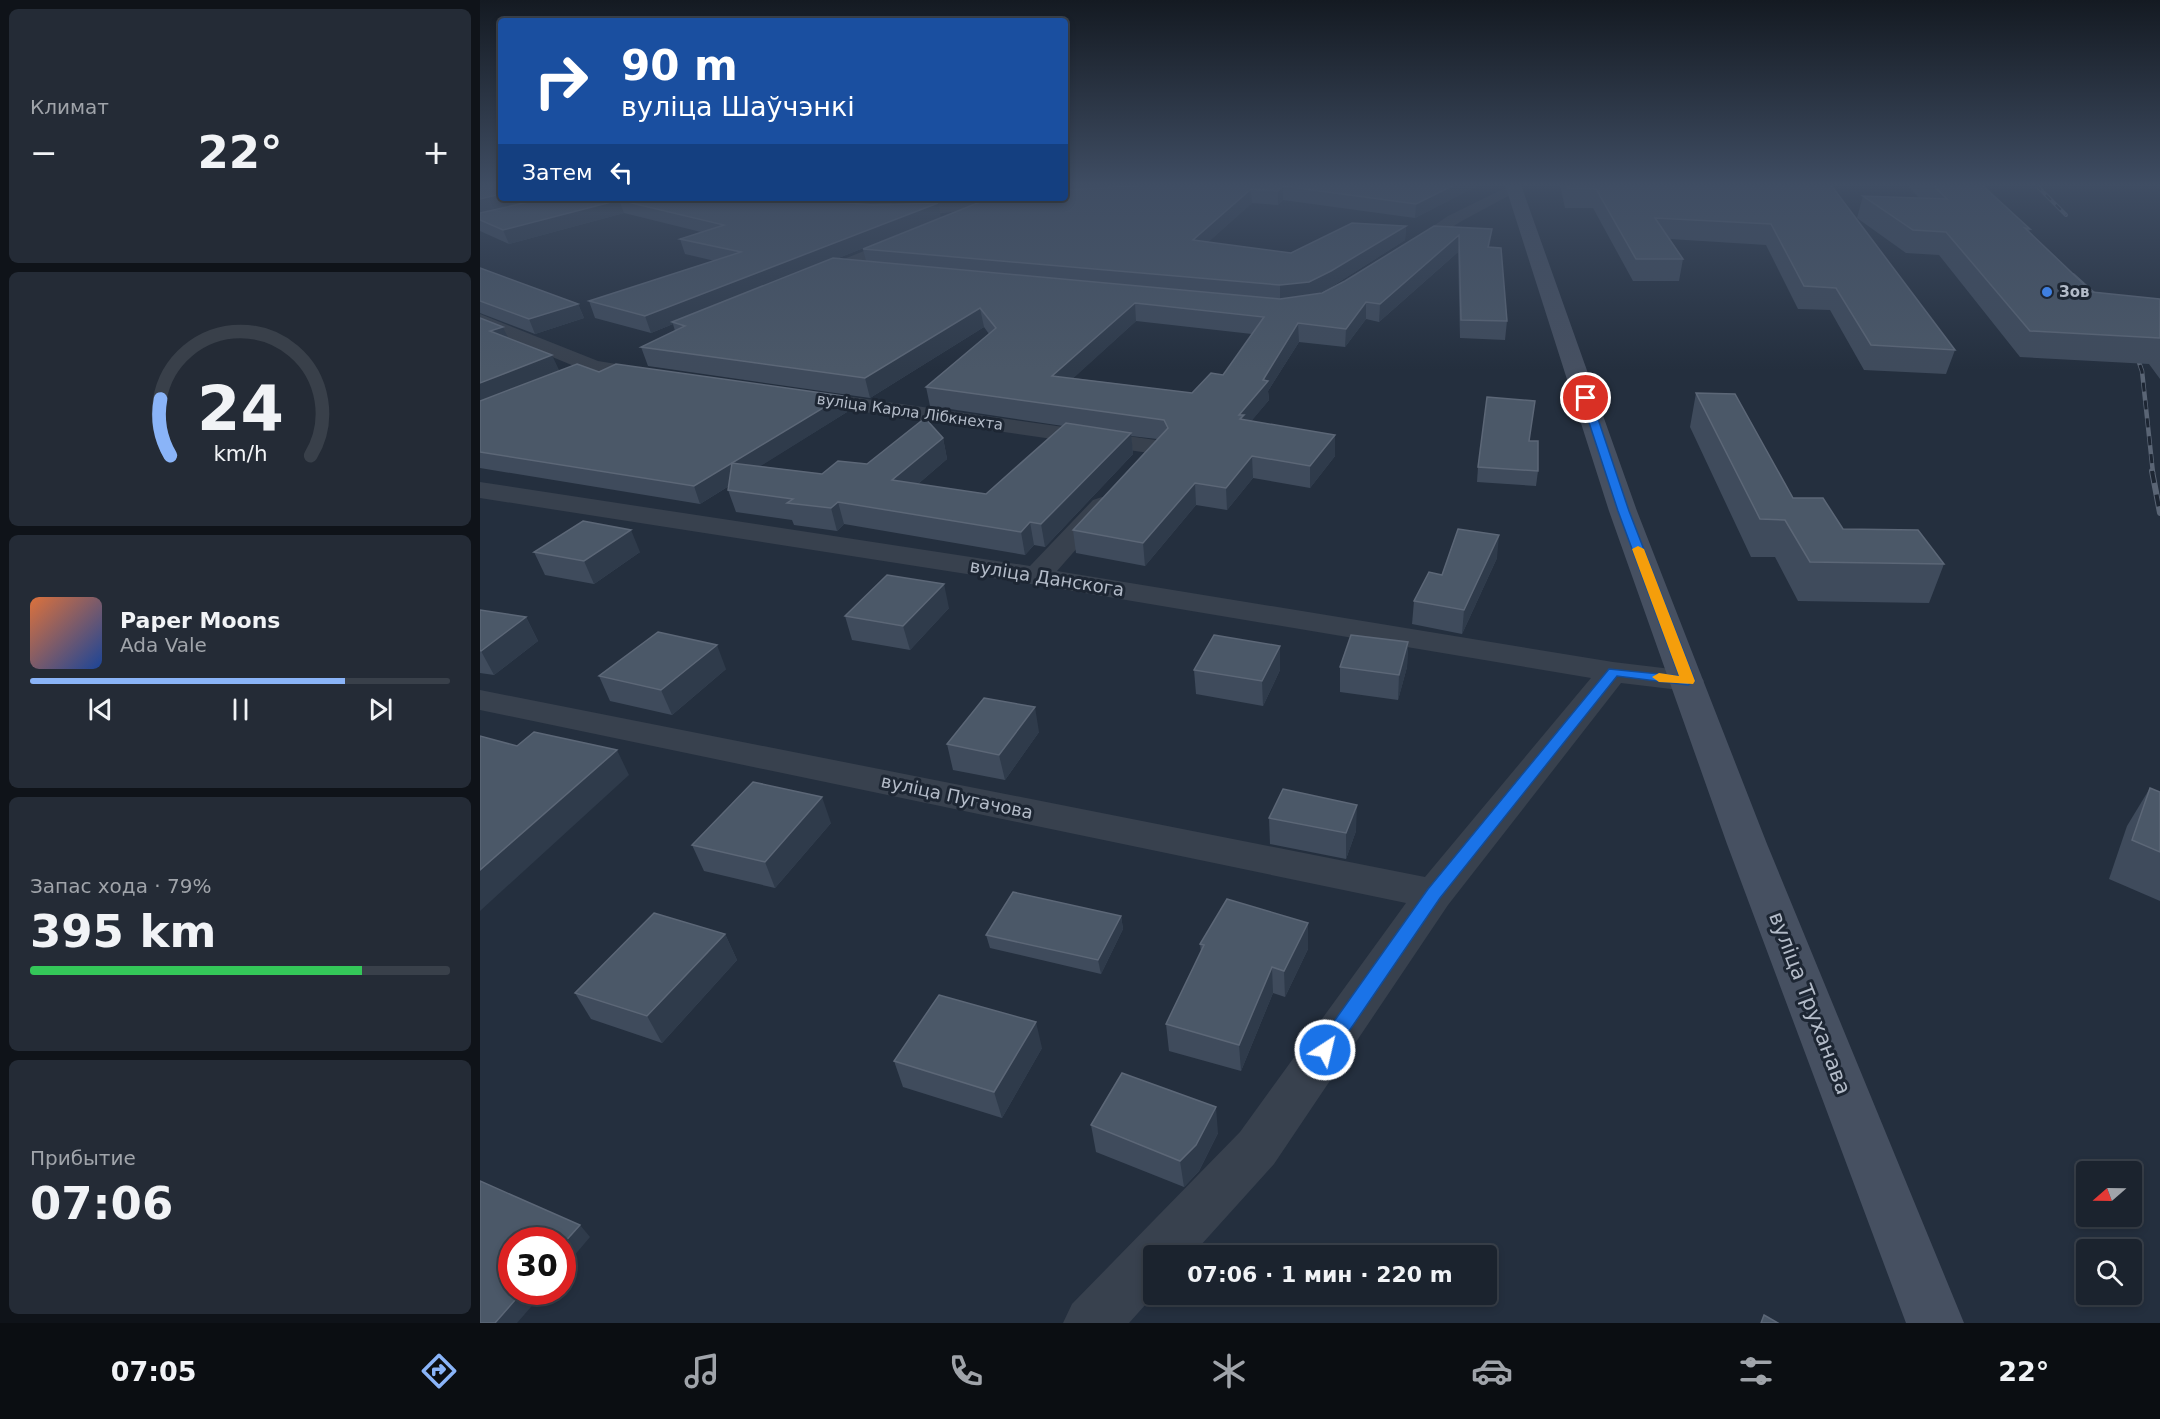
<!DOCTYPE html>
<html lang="ru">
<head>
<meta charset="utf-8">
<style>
	:root { --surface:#1b232e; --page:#242b36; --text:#f1f3f6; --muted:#a0a4aa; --line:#39404a; --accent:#8ab4f8 }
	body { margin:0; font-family:"DejaVu Sans",sans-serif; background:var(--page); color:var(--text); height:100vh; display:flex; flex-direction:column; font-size:22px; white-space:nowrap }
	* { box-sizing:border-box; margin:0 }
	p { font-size:20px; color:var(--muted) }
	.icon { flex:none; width:33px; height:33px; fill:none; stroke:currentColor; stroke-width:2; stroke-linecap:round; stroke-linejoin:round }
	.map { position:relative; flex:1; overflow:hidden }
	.sheet { display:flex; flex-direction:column; gap:9px; padding:9px; background:#0f1319; width:480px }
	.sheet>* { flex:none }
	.hud { position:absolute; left:18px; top:18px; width:570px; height:183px; border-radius:6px; box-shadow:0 3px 9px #0003,0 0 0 2px var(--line); background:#1a4fa0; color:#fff; overflow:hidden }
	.needle { width:39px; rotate:250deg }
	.fabs { position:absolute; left:1596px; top:1161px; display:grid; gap:12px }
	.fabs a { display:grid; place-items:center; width:66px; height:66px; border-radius:6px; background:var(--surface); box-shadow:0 3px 9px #0003,0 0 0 2px var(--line); font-size:30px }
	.speed { position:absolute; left:18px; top:1227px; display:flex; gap:12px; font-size:30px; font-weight:700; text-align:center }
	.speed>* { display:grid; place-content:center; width:78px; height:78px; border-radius:50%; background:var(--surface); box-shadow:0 3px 9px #0003,0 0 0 2px var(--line); line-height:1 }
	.speed .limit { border:9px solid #d22; background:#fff; color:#111 }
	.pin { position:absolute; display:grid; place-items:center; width:51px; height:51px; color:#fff; margin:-26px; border:3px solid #fff; border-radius:50%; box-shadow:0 2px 6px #0007 }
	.me { position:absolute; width:66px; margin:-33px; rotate:35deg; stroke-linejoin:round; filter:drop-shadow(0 0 4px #0008) }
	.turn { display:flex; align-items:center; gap:21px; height:126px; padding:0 24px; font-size:27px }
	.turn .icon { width:78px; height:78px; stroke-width:2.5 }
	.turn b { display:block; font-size:42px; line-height:51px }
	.then { display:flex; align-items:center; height:57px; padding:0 24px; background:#0003; gap:12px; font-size:22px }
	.big { font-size:45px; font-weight:600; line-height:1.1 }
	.sheet .widget { flex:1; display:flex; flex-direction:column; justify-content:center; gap:9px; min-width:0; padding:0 21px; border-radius:9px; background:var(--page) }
	.sheet .dial { align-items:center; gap:0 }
	.dial svg { height:156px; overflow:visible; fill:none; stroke:var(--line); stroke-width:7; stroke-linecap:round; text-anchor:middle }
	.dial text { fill:var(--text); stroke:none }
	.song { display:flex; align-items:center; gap:18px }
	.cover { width:72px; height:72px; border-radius:9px; background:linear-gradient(135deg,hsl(20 70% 55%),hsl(220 70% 35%)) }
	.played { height:6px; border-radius:3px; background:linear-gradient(90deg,var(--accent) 75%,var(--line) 75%) }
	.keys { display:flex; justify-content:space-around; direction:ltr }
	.heat { display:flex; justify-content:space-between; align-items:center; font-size:33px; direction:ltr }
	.charge { height:9px; border-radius:4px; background:linear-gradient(90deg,#34c759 79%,var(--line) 0) }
	.trip { position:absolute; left:663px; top:1245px; width:354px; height:60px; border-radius:6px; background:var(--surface); box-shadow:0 3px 9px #0003,0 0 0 2px var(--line); font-weight:600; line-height:60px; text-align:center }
	.tab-bar { display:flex; height:96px; justify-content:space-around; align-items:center; background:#0b0e12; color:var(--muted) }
	.tab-bar .icon { width:42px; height:42px }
	.tab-bar .active { color:var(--accent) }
	.tab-bar b { font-size:27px; color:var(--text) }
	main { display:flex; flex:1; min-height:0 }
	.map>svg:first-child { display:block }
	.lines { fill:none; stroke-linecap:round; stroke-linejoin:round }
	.minor { fill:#38414e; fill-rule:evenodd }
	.secondary { fill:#465061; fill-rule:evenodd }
	.rail-far2-casing { stroke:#5a6575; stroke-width:4 }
	.rail-far1-casing { stroke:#5a6575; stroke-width:4.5 }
	.rail-casing { stroke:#5a6575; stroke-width:6 }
	.rail-far2 { stroke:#1d2633; stroke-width:2; stroke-dasharray:7; stroke-linecap:butt }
	.rail-far1 { stroke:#1d2633; stroke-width:3; stroke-dasharray:9; stroke-linecap:butt }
	.rail { stroke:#1d2633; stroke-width:4; stroke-dasharray:12; stroke-linecap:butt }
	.wall { fill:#3f4b5c; fill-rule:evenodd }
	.shaded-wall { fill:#2f3b4b }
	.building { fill:#4b5868; stroke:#5c6777; stroke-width:1.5; fill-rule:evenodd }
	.route { fill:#1a73e8; stroke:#114b97; stroke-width:1.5 }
	.slow { fill:#f59e0b }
	.shop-dot { fill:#3f7fe0; stroke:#1d2633; stroke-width:2 }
	.labels { text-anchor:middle; stroke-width:6; stroke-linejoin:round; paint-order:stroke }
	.far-poi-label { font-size:15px; font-weight:bold; fill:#b4bcc9; stroke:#1d2633; text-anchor:start }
	.far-street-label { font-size:15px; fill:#b4bcc9; stroke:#1d2633 }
	.street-label { font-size:18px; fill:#b4bcc9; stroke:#1d2633 }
	.near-street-label { font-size:21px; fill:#b4bcc9; stroke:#1d2633 }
</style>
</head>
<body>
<main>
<section class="sheet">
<div class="widget"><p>Климат</p>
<div class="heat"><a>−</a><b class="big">22°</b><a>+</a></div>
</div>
<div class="widget dial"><svg viewBox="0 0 100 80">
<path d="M14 69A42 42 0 1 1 86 69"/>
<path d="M14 69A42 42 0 0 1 9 40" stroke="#8ab4f8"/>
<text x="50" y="56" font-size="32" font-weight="700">24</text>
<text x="50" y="72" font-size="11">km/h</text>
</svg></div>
<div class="widget">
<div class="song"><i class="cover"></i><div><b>Paper Moons</b><p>Ada Vale</p></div></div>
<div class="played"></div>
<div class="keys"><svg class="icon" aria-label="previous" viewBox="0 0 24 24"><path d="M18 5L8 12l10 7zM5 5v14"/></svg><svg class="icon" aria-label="pause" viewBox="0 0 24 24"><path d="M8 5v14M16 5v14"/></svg><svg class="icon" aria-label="next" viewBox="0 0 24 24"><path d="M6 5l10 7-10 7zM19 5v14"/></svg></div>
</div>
<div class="widget"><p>Запас хода · 79%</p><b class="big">395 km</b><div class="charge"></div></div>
<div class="widget"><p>Прибытие</p><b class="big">07:06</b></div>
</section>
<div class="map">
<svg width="1680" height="1323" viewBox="0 0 1680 1323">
	<rect width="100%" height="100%" fill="#242f3e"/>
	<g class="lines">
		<g class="minor">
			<polygon points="1029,186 1039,186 1041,189 980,222 932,254 920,254 918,250 968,216"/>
			<polygon points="514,198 571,198 564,202 435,216 416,217 408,212 416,207"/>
			<polygon points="424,235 432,240 430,243 341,281 329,281 326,277 329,273"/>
			<polygon points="0,314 118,361 167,369 175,370 178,375 175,380 167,381 106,371 0,327"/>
			<polygon points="323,390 676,440 684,442 688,447 684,452 676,454 315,402 312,397 315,392"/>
			<polygon points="0,482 550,566 613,500 622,497 631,500 635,505 577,571 1133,662 1208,671 1219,674 1224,681 1219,688 1208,691 1141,683 968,905 794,1164 711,1256 674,1256 675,1294 649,1323 583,1323 592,1304 760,1132 926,903 0,710 0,690 945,877 1111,678 557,585 0,498"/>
		</g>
		<polygon class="secondary" points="1025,185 1041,185 1157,511 1287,844 1484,1323 1426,1323 1247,844 1129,511"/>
		<g class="rail-far2-casing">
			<g id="rail-far2">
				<polyline points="1556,185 1586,215"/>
				<polyline points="1593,275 1624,303"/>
			</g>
		</g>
		<g class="rail-far1-casing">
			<polyline id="rail-far1" points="1654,348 1662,371 1673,473"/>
		</g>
		<g class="rail-casing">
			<polyline id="rail" points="1672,471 1680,513"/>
		</g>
		<use href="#rail-far2" class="rail-far2"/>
		<use href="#rail-far1" class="rail-far1"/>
		<use href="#rail" class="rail"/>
	</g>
	<g class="wall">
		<path d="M0,185l21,13 320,3 58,3 -76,-6h167l-54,5 25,14 -105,42 30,2 -3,-12 202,-51v-13h414l-64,33 -132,-18 -5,5 -26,-2 -44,39 83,11 115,-27 -1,14 -74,47 -14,7 5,-1 23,-12 89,-55 56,22 17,73 -2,19 -45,-2 -2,-86 -79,70 -13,-3 -21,28 -46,-5 -31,49 1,9 -18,21 84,14v21l-25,32 -57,-10 -26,32 -31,-5 -51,61 -69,-13 -3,-23 84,-91 -26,-3 2,18 -88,93 -11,-2 -9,10 -181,-31 -7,7 -43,-6 -2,-5 -56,-8 -8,-22 1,-4 -29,18 -220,-36v-150l28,20 51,32 -70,28 110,-26 244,24 4,16 -87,54 62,8 45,-10 76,-26 4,21 -29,25 68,10 77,-68 -133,-20 -4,-19 63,-53 -5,-7 -114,71 -222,-32 -7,-19 34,-16 -2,-7 -22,9 -56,-15 -6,-17 126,-40 -30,-7 -5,-15 21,-7 -77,-19 -115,31 -29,-13zM656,321l116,13 -29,41 -31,18 -119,-15z"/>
		<polygon points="1080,185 1351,185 1475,350 1466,374 1384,370 1350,310 1318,309 1286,245 1190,239 1203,259 1199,281 1153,281 1113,208 1085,208"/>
		<polygon points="1427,185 1502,185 1550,229 1549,232 1612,292 1680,299 1680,379 1669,364 1540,357 1459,255 1426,253 1377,218 1383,196 1439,198"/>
		<polygon points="0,268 98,304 104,318 55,334 0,313"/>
		<polygon points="1216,393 1313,498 1363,529 1464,564 1449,603 1318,601 1295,557 1271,557 1210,427"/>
		<polygon points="1050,441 1058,471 1056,486 997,482 998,467"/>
		<polygon points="54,552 160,552 114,584 65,575"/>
		<polygon points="1017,558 982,634 932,624 934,601 962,575"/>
		<polygon points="469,608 430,650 372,640 365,616"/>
		<polygon points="0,610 46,617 58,641 14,675 0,673"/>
		<polygon points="928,642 927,667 918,700 860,692 860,667"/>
		<polygon points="800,646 800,670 783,706 716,694 714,670"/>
		<polygon points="246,669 192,715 130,701 119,676"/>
		<polygon points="559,732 525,780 473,770 467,744"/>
		<polygon points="1670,788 1680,792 1680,901 1629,879 1647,826"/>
		<polygon points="789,818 876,831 866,859 790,844"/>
		<polygon points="351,823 295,888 224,871 212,845"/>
		<polygon points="641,916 643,929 621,974 510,948 506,935"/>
		<polygon points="828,923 828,949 805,997 793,993 761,1071 689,1051 686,1024 721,952 720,944"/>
		<polygon points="245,934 257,960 182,1043 111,1019 95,993"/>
		<polygon points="562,1048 522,1118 423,1087 414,1061"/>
		<polygon points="611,1125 738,1133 719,1171 704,1187 616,1152"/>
	</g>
	<g class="shaded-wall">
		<polygon points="974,185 999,185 935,218 936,204"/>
		<polygon points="803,186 803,200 798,205 798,191"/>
		<polygon points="771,189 772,203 714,255 713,240"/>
		<polygon points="21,194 21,198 71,198 0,214 0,199"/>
		<polygon points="411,198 490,198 413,206"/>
		<polygon points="139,200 144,213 29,244 23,230"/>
		<polygon points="458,203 461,217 196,323 192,322 193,324 171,333 165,316"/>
		<polygon points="926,226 925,240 851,287 829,298 800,301 800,285"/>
		<polygon points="1012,229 1010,245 1006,264 1008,247"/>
		<polygon points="979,235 978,252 899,322 900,304"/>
		<polygon points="886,302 886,319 865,347 866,329"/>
		<polygon points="655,303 656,321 575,395 572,376"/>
		<polygon points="98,304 104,318 55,334 49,319"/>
		<polygon points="500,308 504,327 390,398 385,378"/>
		<polygon points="818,323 819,342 788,391 789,400 764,430 765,436 759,415"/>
		<polygon points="23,327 30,342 10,331"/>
		<polygon points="72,355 79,370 0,402 0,383"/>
		<polygon points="363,396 367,412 220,504 214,486"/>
		<polygon points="651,433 653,454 565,547 561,524"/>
		<polygon points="855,435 855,456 830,488 830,466"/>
		<polygon points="463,438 467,459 417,502 412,480"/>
		<polygon points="772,456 773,478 747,510 746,488"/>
		<polygon points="715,483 716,505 665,566 663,543"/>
		<polygon points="358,502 364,524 357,531 351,508"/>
		<polygon points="550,522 554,545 545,555 541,532"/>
		<polygon points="151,530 160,552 114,584 104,561"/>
		<polygon points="1019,535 1017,558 982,634 984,610"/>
		<polygon points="464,584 469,608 430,650 423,626"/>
		<polygon points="46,617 58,641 14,675 1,651"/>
		<polygon points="928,642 927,667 918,700 919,675"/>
		<polygon points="237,645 246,669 192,715 181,690"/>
		<polygon points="800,646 800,670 783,706 782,681"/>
		<polygon points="555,707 559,732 525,780 519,755"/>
		<polygon points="137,750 149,775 0,911 0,870"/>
		<polygon points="342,797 351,823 295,888 285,862"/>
		<polygon points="877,805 876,831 866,859 866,833"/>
		<polygon points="641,916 643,929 621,974 618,960"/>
		<polygon points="828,923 828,949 805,997 804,971"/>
		<polygon points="245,934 257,960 182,1043 167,1016"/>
		<polygon points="792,967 793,993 761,1071 759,1045"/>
		<polygon points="556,1022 562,1048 522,1118 514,1092"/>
		<polygon points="736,1107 738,1133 719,1171 704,1187 700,1161"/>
		<polygon points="100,1225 110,1237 82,1270 82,1245"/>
		<polygon points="42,1292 64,1292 37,1323 15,1323"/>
	</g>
	<g class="building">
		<polygon points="0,185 21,185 21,194 0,199"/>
		<polygon points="668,185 974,185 936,204 803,186 798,191 771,189 713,240 811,253 872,223 926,226 851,271 829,282 800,285 383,249 510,198 585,198 585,190"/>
		<polygon points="1087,185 1351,185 1475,350 1391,345 1356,288 1324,286 1291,224 1175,218 1203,259 1156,259 1116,189 1088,188"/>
		<polygon points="1453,185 1502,185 1550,229 1545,228 1612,292 1680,299 1680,338 1550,331 1466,232 1433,230 1383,196 1467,199"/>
		<polygon points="66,198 318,198 341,201 394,205 458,203 165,316 109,301 261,252 200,239 244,225 139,200 23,230 0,220 0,213"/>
		<path d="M954,226l58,3 -4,18 13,1 6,73 -46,-1 -2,-85 -79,69 -14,-2 -20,27 -48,-6 -35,57 5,1 -29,34h5l-4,4 95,16 -25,31 -58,-10 -26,32 -31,-5 -52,60 -70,-13 95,-102 -4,-8 -238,-33 70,-59 -16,-20 -115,70 -224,-31 44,-21 -13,-4 161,-64 447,41 42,-6 23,-12zM655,303l129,14 -41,58 -12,-2 -19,20 -140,-17z"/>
		<polygon points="0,268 98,304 49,319 0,301"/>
		<polygon points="0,318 23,327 10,331 72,355 0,383"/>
		<polygon points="97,364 119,372 136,364 363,396 214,486 0,452 0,401"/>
		<polygon points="1216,393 1255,394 1313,498 1343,498 1363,529 1438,530 1464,564 1330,562 1305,520 1280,519"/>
		<polygon points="1007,397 1055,401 1049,441 1058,441 1058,471 998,467"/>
		<polygon points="445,418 463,438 412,480 506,494 586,423 651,433 561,524 550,522 541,532 358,502 351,508 307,503 313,499 248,490 252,463 342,474 358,461 387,464"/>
		<polygon points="103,521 151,530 104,561 54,552"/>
		<polygon points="978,529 1019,535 984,610 934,601 949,572 962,575"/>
		<polygon points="407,575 464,584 423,626 365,616"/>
		<polygon points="0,610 46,617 1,651 0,650"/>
		<polygon points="178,632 237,645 181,690 119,676"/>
		<polygon points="734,635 800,646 782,681 714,670"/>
		<polygon points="871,635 928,642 919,675 860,667"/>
		<polygon points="504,698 555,707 519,755 467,744"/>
		<polygon points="54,732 137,750 0,870 0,736 37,746"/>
		<polygon points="273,782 342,797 285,862 212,845"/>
		<polygon points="1670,788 1680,792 1680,852 1652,840"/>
		<polygon points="803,789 877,805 866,833 789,818"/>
		<polygon points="533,892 641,916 618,960 506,935"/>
		<polygon points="747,899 828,923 804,971 792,967 759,1045 686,1024 724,945 720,944"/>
		<polygon points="174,913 245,934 167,1016 95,993"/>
		<polygon points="459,995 556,1022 514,1092 414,1061"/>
		<polygon points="642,1073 736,1107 716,1145 700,1161 611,1125"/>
		<polygon points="0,1181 100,1225 82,1245 82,1240 32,1240 32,1292 42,1292 15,1323 0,1323"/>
		<polygon points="1284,1315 1298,1323 1281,1323"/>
	</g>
	<linearGradient id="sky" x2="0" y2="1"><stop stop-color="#141a22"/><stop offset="0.5" stop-color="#3f4d63"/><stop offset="1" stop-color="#3f4d63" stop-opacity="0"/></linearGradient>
	<rect width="1680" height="370" fill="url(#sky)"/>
	<polygon class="route" points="1106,395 1111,398 1149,511 1215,681 1208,685 1137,676 960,898 852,1056 845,1059 838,1056 835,1050 838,1044 948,889 1129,669 1199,676 1138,511 1101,398"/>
	<polygon class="slow" points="1158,546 1164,549 1215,681 1213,684 1179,682 1172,677 1179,673 1199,676 1152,549"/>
	<circle class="shop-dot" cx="1567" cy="292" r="6"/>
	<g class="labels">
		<g class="far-poi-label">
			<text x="1579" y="297">Зов</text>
		</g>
		<g class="far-street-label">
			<text transform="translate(430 412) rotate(8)" y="5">вуліца Карла Лібкнехта</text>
		</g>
		<g class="street-label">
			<text transform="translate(567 578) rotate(9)" y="6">вуліца Данскога</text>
			<text transform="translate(477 797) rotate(12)" y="6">вуліца Пугачова</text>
		</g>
		<g class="near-street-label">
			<text transform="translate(1330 1003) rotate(69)" y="7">вуліца Труханава</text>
		</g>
	</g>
</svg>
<div class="fabs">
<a><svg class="needle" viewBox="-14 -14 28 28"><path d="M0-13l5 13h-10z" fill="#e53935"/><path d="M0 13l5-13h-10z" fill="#a0a4aa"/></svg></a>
<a><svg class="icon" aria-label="search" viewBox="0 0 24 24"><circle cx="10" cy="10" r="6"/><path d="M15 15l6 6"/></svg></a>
</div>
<div class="speed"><div class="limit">30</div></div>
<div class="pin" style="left:1106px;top:398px;background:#d93025"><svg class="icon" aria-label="arrive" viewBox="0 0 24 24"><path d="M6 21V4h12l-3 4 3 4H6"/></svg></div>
<svg class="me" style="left:845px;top:1050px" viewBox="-20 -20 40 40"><circle r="17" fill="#1a73e8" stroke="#fff" stroke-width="3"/><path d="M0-11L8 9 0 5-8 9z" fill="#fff"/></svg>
<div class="trip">07:06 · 1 мин · 220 m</div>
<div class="hud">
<div class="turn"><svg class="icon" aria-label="right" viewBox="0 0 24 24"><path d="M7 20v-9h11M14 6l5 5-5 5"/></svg><div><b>90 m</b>вуліца Шаўчэнкі</div></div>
<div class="then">Затем<svg class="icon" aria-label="left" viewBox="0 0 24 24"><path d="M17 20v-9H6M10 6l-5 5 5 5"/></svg></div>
</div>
</div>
</main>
<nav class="tab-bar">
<b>07:05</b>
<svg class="icon active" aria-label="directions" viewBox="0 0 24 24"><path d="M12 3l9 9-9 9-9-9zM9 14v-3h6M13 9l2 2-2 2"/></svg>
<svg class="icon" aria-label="music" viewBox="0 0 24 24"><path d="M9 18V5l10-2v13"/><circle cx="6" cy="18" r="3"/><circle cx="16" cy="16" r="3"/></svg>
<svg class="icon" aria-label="phone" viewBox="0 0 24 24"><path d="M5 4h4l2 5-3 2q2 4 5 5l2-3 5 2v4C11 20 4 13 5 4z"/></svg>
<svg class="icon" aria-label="climate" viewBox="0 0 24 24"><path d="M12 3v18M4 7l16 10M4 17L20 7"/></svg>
<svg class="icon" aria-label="car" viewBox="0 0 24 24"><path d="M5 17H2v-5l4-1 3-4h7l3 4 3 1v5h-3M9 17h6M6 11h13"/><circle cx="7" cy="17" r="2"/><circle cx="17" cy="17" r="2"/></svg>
<svg class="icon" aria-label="filters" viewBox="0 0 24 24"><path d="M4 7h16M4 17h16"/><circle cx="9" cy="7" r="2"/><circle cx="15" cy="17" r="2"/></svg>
<b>22°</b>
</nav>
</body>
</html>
